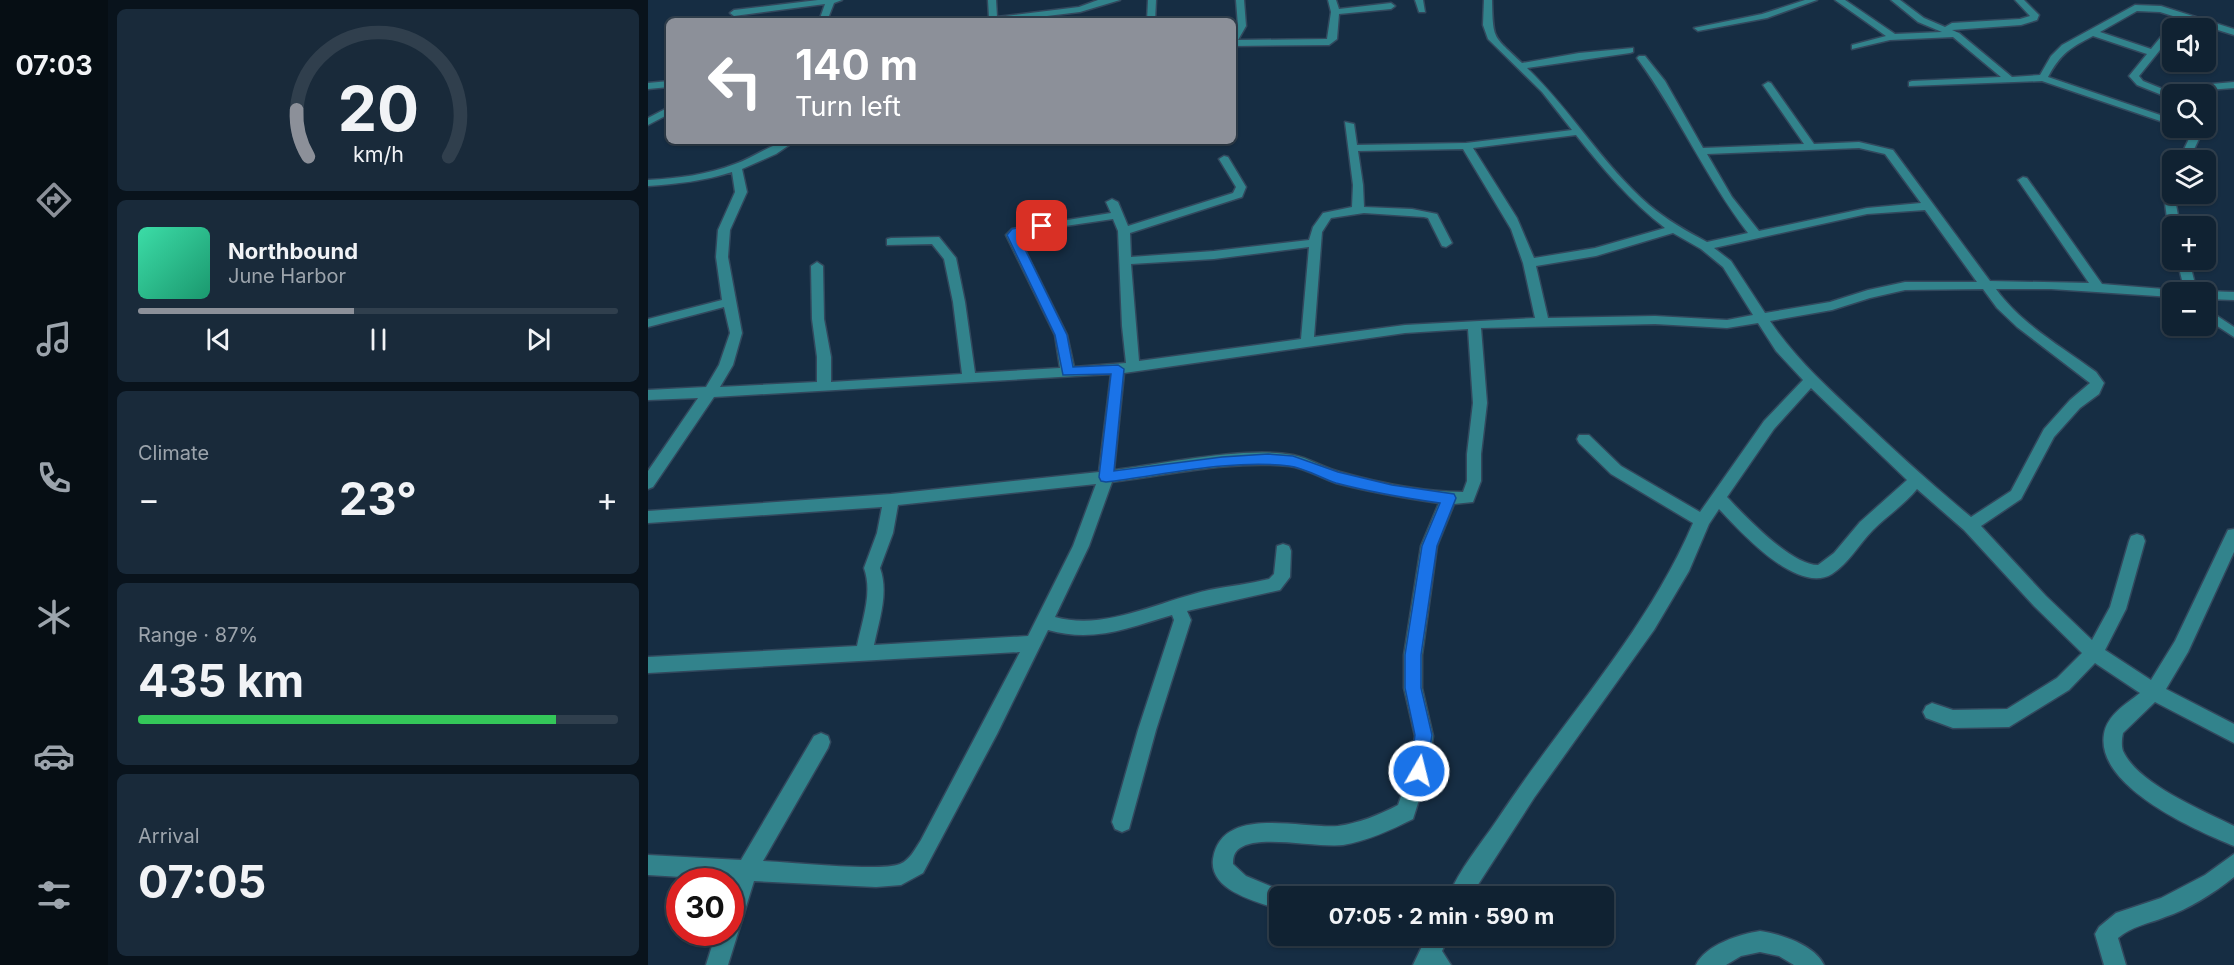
<!DOCTYPE html>
<html lang="en">
<head>
<meta charset="utf-8">
<style>
	:root { --surface:#102232; --page:#192a3a; --text:#f1f3f6; --muted:#9ca4ac; --line:#303f4d; --accent:#8c9099 }
	body { margin:0; font-family:Inter,sans-serif; background:var(--page); color:var(--text); height:100vh; display:flex; flex-direction:column; font-size:22px; white-space:nowrap }
	* { box-sizing:border-box; margin:0 }
	p { font-size:20px; color:var(--muted) }
	.icon { flex:none; width:33px; height:33px; fill:none; stroke:currentColor; stroke-width:2; stroke-linecap:round; stroke-linejoin:round }
	.map { position:relative; flex:1; overflow:hidden }
	.details { display:flex; flex-direction:column; gap:9px; padding:9px; background:#09131c; width:540px }
	.details>* { flex:none }
	.guide { position:absolute; left:18px; top:18px; width:570px; height:126px; border-radius:9px; box-shadow:0 2px 4px #0004,0 0 0 2px var(--line); background:#8c9099; color:#fff; overflow:hidden }
	.fabs { position:absolute; left:1514px; top:18px; display:grid; gap:12px }
	.fabs a { display:grid; place-items:center; width:54px; height:54px; border-radius:9px; background:var(--surface); box-shadow:0 2px 4px #0004,0 0 0 2px var(--line); font-size:30px }
	.speed { position:absolute; left:18px; top:868px; display:flex; gap:12px; font-size:30px; font-weight:700; text-align:center }
	.speed>* { display:grid; place-content:center; width:78px; height:78px; border-radius:50%; background:var(--surface); box-shadow:0 2px 4px #0004,0 0 0 2px var(--line); line-height:1 }
	.speed .limit { border:9px solid #d22; background:#fff; color:#111 }
	.pin { position:absolute; display:grid; place-items:center; width:51px; height:51px; color:#fff; margin:-26px; border-radius:12px; box-shadow:0 3px 9px #0006 }
	.me { position:absolute; width:66px; margin:-33px; rotate:8deg; stroke-linejoin:round; filter:drop-shadow(0 0 4px #0008) }
	.turn { display:flex; align-items:center; gap:21px; height:126px; padding:0 30px; font-size:27px }
	.turn .icon { width:78px; height:78px; stroke-width:2.5 }
	.turn b { display:block; font-size:42px; line-height:51px }
	.big { font-size:45px; font-weight:700; line-height:1.1 }
	.details .card { flex:1; display:flex; flex-direction:column; justify-content:center; gap:9px; min-width:0; padding:0 21px; border-radius:9px; background:var(--page) }
	.details .dial { align-items:center; gap:0 }
	.dial svg { height:156px; overflow:visible; fill:none; stroke:var(--line); stroke-width:7; stroke-linecap:round; text-anchor:middle }
	.dial text { fill:var(--text); stroke:none }
	.song { display:flex; align-items:center; gap:18px }
	.cover { width:72px; height:72px; border-radius:9px; background:linear-gradient(135deg,hsl(160 70% 55%),hsl(160 70% 35%)) }
	.played { height:6px; border-radius:3px; background:linear-gradient(90deg,var(--accent) 45%,var(--line) 45%) }
	.keys { display:flex; justify-content:space-around; direction:ltr }
	.heat { display:flex; justify-content:space-between; align-items:center; font-size:33px; direction:ltr }
	.charge { height:9px; border-radius:4px; background:linear-gradient(90deg,#34c759 87%,var(--line) 0) }
	.trip { position:absolute; left:621px; top:886px; width:345px; height:60px; border-radius:9px; background:var(--surface); box-shadow:0 2px 4px #0004,0 0 0 2px var(--line); font-weight:700; line-height:60px; text-align:center }
	main { display:flex; flex:1; min-height:0 }
	.menu { display:flex; flex-direction:column; width:108px; justify-content:space-around; align-items:center; background:#060e14; color:var(--muted) }
	.menu .icon { width:42px; height:42px }
	.menu .selected { color:var(--accent) }
	.menu b { font-size:27px; color:var(--text) }
	.map>svg:first-child { display:block }
	.lines { fill:none; stroke-linecap:round; stroke-linejoin:round }
	.minor-casing { stroke:#32485d; stroke-width:3 }
	.minor { fill:#32838c; fill-rule:evenodd }
	.route { fill:#1a73e8; stroke:#114b97; stroke-width:1.5 }
</style>
</head>
<body>
<main>
<nav class="menu">
<b>07:03</b>
<svg class="icon selected" aria-label="directions" viewBox="0 0 24 24"><path d="M12 3l9 9-9 9-9-9zM9 14v-3h6M13 9l2 2-2 2"/></svg>
<svg class="icon" aria-label="music" viewBox="0 0 24 24"><path d="M9 18V5l10-2v13"/><circle cx="6" cy="18" r="3"/><circle cx="16" cy="16" r="3"/></svg>
<svg class="icon" aria-label="phone" viewBox="0 0 24 24"><path d="M5 4h4l2 5-3 2q2 4 5 5l2-3 5 2v4C11 20 4 13 5 4z"/></svg>
<svg class="icon" aria-label="climate" viewBox="0 0 24 24"><path d="M12 3v18M4 7l16 10M4 17L20 7"/></svg>
<svg class="icon" aria-label="car" viewBox="0 0 24 24"><path d="M5 17H2v-5l4-1 3-4h7l3 4 3 1v5h-3M9 17h6M6 11h13"/><circle cx="7" cy="17" r="2"/><circle cx="17" cy="17" r="2"/></svg>
<svg class="icon" aria-label="filters" viewBox="0 0 24 24"><path d="M4 7h16M4 17h16"/><circle cx="9" cy="7" r="2"/><circle cx="15" cy="17" r="2"/></svg>
</nav>
<section class="details">
<div class="card dial"><svg viewBox="0 0 100 80">
<path d="M14 69A42 42 0 1 1 86 69"/>
<path d="M14 69A42 42 0 0 1 8 45" stroke="#8c9099"/>
<text x="50" y="56" font-size="32" font-weight="700">20</text>
<text x="50" y="72" font-size="11">km/h</text>
</svg></div>
<div class="card">
<div class="song"><i class="cover"></i><div><b>Northbound</b><p>June Harbor</p></div></div>
<div class="played"></div>
<div class="keys"><svg class="icon" aria-label="previous" viewBox="0 0 24 24"><path d="M18 5L8 12l10 7zM5 5v14"/></svg><svg class="icon" aria-label="pause" viewBox="0 0 24 24"><path d="M8 5v14M16 5v14"/></svg><svg class="icon" aria-label="next" viewBox="0 0 24 24"><path d="M6 5l10 7-10 7zM19 5v14"/></svg></div>
</div>
<div class="card"><p>Climate</p>
<div class="heat"><a>−</a><b class="big">23°</b><a>+</a></div>
</div>
<div class="card"><p>Range · 87%</p><b class="big">435 km</b><div class="charge"></div></div>
<div class="card"><p>Arrival</p><b class="big">07:05</b></div>
</section>
<div class="map">
<svg width="1586" height="965" viewBox="0 0 1586 965">
	<rect width="100%" height="100%" fill="#162d43"/>
	<g class="lines">
		<g class="minor-casing">
			<g id="minor">
				<polygon points="170,0 194,0 186,3 179,21 171,21 177,4 86,16 82,13 86,10"/>
				<polygon points="340,0 348,0 349,17 431,7 450,0 472,0 432,12 358,21 334,21 341,18"/>
				<polygon points="500,0 508,0 507,21 499,21"/>
				<polygon points="588,0 596,0 598,26 590,40 679,39 683,12 680,0 688,0 691,9 743,3 747,6 743,9 691,14 689,39 681,45 585,46 585,34 590,26"/>
				<polygon points="767,0 775,0 777,12 771,12"/>
				<path d="M836,0h8c1,41 1,35 30,63l57,-10 54,-5v4l-3,1 -103,15c44,42 76,97 122,137 18,15 37,26 58,37l41,-9c-43,-56 -69,-118 -111,-175l2,-2h6l20,25 38,67 101,-4 -41,-59 5,-3 3,1 43,61 45,-2 34,8 97,131 99,2 -71,-103 5,-3 4,1 75,106 74,6 2,2h-6v5l-121,-8h-55c25,35 66,58 100,83l8,11 -5,11 -19,14 -26,29 -33,62 -40,27 65,70 46,44 18,-33 19,-66 2,-5 6,-2 6,2 2,5 -19,68 -21,41 46,30 24,-39 53,-111 6,-1v23l-46,100 -22,37 68,35v19l-79,-41 -32,31c-1,5 -2,12 0,18 15,33 79,59 111,75v20c-39,-16 -139,-60 -130,-112 3,-19 22,-30 36,-41l-45,-30 -26,27 -60,37 -56,1 -27,-10 -3,-6 3,-6 6,-3 21,7 54,-1 50,-31 25,-25 -48,-47 -70,-76 -47,-41c-13,16 -30,27 -44,41 -14,14 -24,33 -41,44 -35,21 -91,-42 -113,-65l-10,15 -20,47 -35,59 -120,168 -64,99h-22c11,-27 32,-52 49,-77 65,-99 149,-187 196,-297l-82,-49 -32,-31 -2,-4 2,-4h10l32,31 79,46 64,-91 39,-41 -27,-29 -18,-28 -31,5 -72,-4 -174,4 6,75 -6,51v27l-8,21 -19,2 -17,42 -15,109v33l11,48 -5,35 -15,48c-22,11 -46,22 -70,26 -25,3 -84,-11 -103,3 -6,4 -7,9 -7,16l13,12 41,17 2,4h-9v13c-24,-9 -71,-19 -67,-51 8,-55 89,-30 125,-33 21,-3 41,-11 60,-21l12,-34 5,-35 -11,-48v-33l17,-109 18,-43c-34,-5 -69,-11 -103,-20 -15,-5 -31,-15 -47,-17 -58,-6 -120,9 -177,16l-23,64 -34,71c51,14 104,-16 154,-27 20,-4 40,-6 60,-11l5,-5 3,-28 6,-2 6,2 2,5 -1,26 -10,13 -93,21 4,9 -35,110 -27,99 -7,3 -7,-3 -3,-7 26,-92 36,-110 -2,-5c-44,13 -78,28 -124,15l-51,104 -74,139 -22,12 -25,2 -122,-6 -26,84h-22l10,-32h14v-44l3,-9 -85,-5v-20l93,5 73,-124 7,-3 7,3 2,6 -2,6 -65,113c27,1 116,11 137,3 10,-4 15,-15 21,-24l99,-188 -372,21v-16l209,-11c5,-25 16,-53 7,-78l13,-35 5,-26 -234,16v-12l243,-17 208,-22 12,-98 -397,23 -61,90 -5,2v-18l50,-73 -50,2v-10l58,-3 13,-22 11,-32 -6,-26 -76,20v-8l74,-19 -6,-43 2,-27 17,-38 -3,-20c-27,9 -56,12 -84,14v-6c30,-2 59,-5 87,-16 20,-7 39,-23 60,-23l-19,13 -34,15 5,23 -17,38 -2,27 14,76 -9,32 -13,22 97,-5v-25l-5,-38 -1,-53 6,-4 6,4 1,53 7,38v25l131,-8 -9,-72 -9,-43 -12,-15 -45,1v-6l4,-1 48,-1 17,21 9,44 10,71 85,-5 -5,-33 -49,-100 6,-6 99,-16 -5,-11 6,-3 6,3 10,24 105,-33 3,-6 -17,-28 5,-3 4,1 18,30 -4,10 -112,36 1,24 83,-6 95,-11 4,-13 10,-14 29,-6 1,-22 -8,-63 9,2 3,21 109,-2 106,-13 -30,-38 -54,-53 -5,-14zM928,135c28,35 54,66 89,93l-70,20 -61,10 -17,-40 -44,-70zM1211,148l26,6 36,49 -54,5 -108,23 -27,-34 -25,-43zM815,149l48,80 12,34 12,55 -130,7 -91,12 8,-105 9,-14 33,-5 60,4 4,1 14,28 4,1 6,-4 -15,-29 -25,-5 -48,-2 -1,-22 -5,-34zM1277,210l52,72h-72l-37,8 -38,12 -65,11 -34,-52 -17,-13 153,-34zM465,219l5,12 4,95 4,37 -52,4 -7,-32 -49,-99 6,-4zM1025,233l28,16 22,18 30,48 -26,5 -72,-4 -107,2 -12,-52 60,-10zM661,247l-8,92 -162,22 -8,-97 83,-5zM1335,289l14,19 20,19 73,56 -20,17 -26,29 -33,62 -40,26c-40,-33 -77,-67 -114,-102 -31,-29 -63,-58 -87,-94l62,-11 38,-12 35,-8zM820,329l5,74 -6,51v27l-4,11c-41,0 -84,-9 -123,-20 -16,-4 -31,-14 -47,-17 -48,-9 -129,9 -179,15l10,-97 281,-40zM1163,388l96,92 -47,42 -26,31 -16,12c-27,0 -72,-48 -91,-68l47,-68zM448,484l-23,62 -45,90 -154,9c5,-25 15,-52 6,-77l13,-35 5,-28z"/>
				<polygon points="1157,0 1169,0 1119,18 1050,31 1046,28 1114,14"/>
				<path d="M1187,0h10l50,34 47,-2 -24,-10 -27,-22h9l24,18 21,9 7,-4 68,-4 10,-3 -15,-16h9l15,15 -2,5 -16,5 -69,5 7,3 53,44 28,-2 11,-19 11,-11 73,-40 26,1 73,23v6l-74,-23 -23,-1 -37,21 51,17 18,-22h6l-3,1v7l-33,41 4,5 32,13h-3v5l-35,-14 -8,-9 18,-22 -54,-18c-23,12 -32,17 -45,41l124,42v6l-130,-44 -133,5v-4l3,-1 89,-4 -48,-40 -63,3 -38,9v-4l34,-9z"/>
				<polygon points="21,81 21,87 0,89 0,83"/>
				<polygon points="1586,82 1586,88 1559,90 1557,94 1547,94 1552,85"/>
				<polygon points="21,107 21,114 0,125 0,118"/>
				<polygon points="1546,128 1556,128 1541,160 1531,160"/>
				<polygon points="1524,172 1524,194 1526,194 1532,226 1524,226 1524,229 1520,226 1515,188 1519,175"/>
				<polygon points="1529,260 1541,260 1549,292 1537,292"/>
				<polygon points="1557,291 1586,292 1586,300 1557,299 1557,292 1552,292"/>
				<polygon points="1557,308 1586,327 1586,337 1557,318"/>
				<path d="M1586,854v23c-20,16 -45,32 -69,40 -17,7 -33,9 -47,21l8,27h-22l-9,-31 4,-7 17,-14 45,-15 44,-23z"/>
				<path d="M1112,931c21,3 55,14 64,34h-30l-15,-9 -19,-4 -19,4 -15,9h-30c9,-20 44,-31 64,-34z"/>
				<polygon points="779,936 801,936 794,951 803,965 765,965"/>
			</g>
		</g>
		<use href="#minor" class="minor"/>
	</g>
	<path class="route" d="M394,223l5,3 -1,3 -28,6 49,100 6,32 45,-2 6,4 -10,102 108,-14 46,-3 25,2 45,16 54,13 62,9 2,4 -19,48 -16,109v33l11,47 -7,42 -6,3 -6,-3 -3,-6 5,-36 -10,-47v-33l17,-109 18,-43c-35,-5 -70,-11 -104,-20 -15,-5 -31,-15 -47,-17 -58,-7 -125,9 -183,16l-5,-1 -2,-4 12,-103 -48,1 -8,-40 -48,-100 5,-6z"/>
</svg>
<div class="fabs">
<a><svg class="icon" aria-label="sound" viewBox="0 0 24 24"><path d="M4 9h4l5-4v14l-5-4H4zM17 9q2 3 0 6"/></svg></a>
<a><svg class="icon" aria-label="search" viewBox="0 0 24 24"><circle cx="10" cy="10" r="6"/><path d="M15 15l6 6"/></svg></a>
<a><svg class="icon" aria-label="layers" viewBox="0 0 24 24"><path d="M12 4l9 5-9 5-9-5zM3 14l9 5 9-5"/></svg></a>
<a>+</a>
<a>−</a>
</div>
<div class="speed"><div class="limit">30</div></div>
<div class="pin" style="left:394px;top:226px;background:#d93025"><svg class="icon" aria-label="arrive" viewBox="0 0 24 24"><path d="M6 21V4h12l-3 4 3 4H6"/></svg></div>
<svg class="me" style="left:771px;top:771px" viewBox="-20 -20 40 40"><circle r="17" fill="#1a73e8" stroke="#fff" stroke-width="3"/><path d="M0-11L8 9 0 5-8 9z" fill="#fff"/></svg>
<div class="trip">07:05 · 2 min · 590 m</div>
<div class="guide">
<div class="turn"><svg class="icon" aria-label="left" viewBox="0 0 24 24"><path d="M17 20v-9H6M10 6l-5 5 5 5"/></svg><div><b>140 m</b>Turn left</div></div>
</div>
</div>
</main>
</body>
</html>
